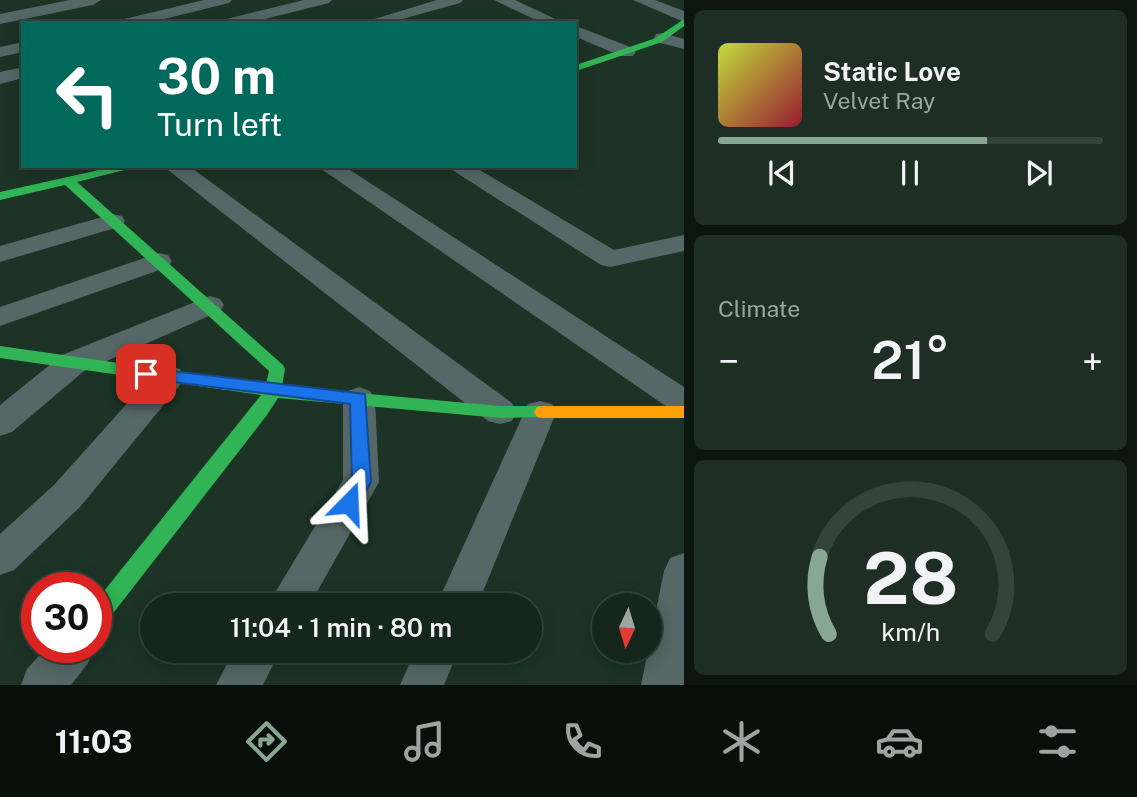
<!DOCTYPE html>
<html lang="en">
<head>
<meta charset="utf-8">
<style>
	:root { --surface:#15261c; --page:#1e2e25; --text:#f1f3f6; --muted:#9da5a3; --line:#34433b; --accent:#87a791 }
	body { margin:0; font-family:"Public Sans",sans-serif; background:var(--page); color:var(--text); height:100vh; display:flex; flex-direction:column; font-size:26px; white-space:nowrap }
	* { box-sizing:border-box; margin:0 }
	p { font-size:23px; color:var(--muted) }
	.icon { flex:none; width:38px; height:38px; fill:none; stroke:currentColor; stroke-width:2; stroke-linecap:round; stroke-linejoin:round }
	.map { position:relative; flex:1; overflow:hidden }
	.sheet { display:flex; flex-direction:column; gap:10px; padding:10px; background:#0c150f; width:453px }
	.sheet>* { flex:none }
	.top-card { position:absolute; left:21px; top:21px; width:556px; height:147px; border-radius:0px; box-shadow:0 4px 18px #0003,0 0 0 2px var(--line); background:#00695c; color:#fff; overflow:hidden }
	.needle { width:46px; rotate:184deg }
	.buttons { position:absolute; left:592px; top:593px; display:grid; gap:14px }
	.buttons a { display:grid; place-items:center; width:70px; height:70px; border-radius:50%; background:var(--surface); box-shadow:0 4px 18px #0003,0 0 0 2px var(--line); font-size:35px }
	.speed { position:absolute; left:21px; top:572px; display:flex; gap:14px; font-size:35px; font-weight:700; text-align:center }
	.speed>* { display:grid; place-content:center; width:91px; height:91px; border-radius:50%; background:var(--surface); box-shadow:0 4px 18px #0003,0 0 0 2px var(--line); line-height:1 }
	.speed .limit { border:10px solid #d22; background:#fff; color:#111 }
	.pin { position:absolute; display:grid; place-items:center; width:60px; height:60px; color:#fff; margin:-30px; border-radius:14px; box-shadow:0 4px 10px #0006 }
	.me { position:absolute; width:77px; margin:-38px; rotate:21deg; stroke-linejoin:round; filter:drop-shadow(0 0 5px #0008) }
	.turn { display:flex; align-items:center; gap:24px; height:147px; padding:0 21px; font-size:32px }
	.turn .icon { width:91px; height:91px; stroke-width:2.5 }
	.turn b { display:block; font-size:49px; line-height:60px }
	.big { font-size:52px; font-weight:600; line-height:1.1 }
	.sheet .widget { flex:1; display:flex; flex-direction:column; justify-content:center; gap:10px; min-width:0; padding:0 24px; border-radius:10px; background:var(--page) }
	.sheet .dial { align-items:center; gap:0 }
	.dial svg { height:182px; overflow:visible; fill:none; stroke:var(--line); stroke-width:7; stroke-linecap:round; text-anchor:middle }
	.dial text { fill:var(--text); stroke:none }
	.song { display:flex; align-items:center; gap:21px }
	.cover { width:84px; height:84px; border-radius:10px; background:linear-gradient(135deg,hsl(70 70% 55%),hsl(350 70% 35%)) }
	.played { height:7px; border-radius:4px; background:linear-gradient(90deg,var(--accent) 70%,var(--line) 70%) }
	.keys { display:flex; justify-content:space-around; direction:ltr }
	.heat { display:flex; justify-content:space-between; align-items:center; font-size:38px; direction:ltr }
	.trip { position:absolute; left:140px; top:593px; width:402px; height:70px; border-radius:35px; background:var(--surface); box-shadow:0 4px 18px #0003,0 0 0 2px var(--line); font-weight:600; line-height:70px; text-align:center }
	.menu { display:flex; height:112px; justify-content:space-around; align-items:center; background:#080f0b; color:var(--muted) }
	.menu .icon { width:49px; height:49px }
	.menu .selected { color:var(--accent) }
	.menu b { font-size:32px; color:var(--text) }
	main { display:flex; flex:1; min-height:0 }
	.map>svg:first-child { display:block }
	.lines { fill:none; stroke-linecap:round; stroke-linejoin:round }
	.street { fill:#566767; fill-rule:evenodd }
	.fast { fill:#30b455; fill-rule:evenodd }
	.slow { fill:#ff9f0a; fill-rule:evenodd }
	.route { fill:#1a73e8; stroke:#114b97; stroke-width:2 }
</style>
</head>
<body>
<main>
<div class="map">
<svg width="684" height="685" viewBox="0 0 684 685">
	<rect width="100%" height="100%" fill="#1c3325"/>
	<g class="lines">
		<g class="street">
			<polygon points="70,0 101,0 93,5 0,24 0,14"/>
			<polygon points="204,0 232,0 229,3 148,23 118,23 120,20"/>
			<polygon points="304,0 332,0 329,3 249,23 220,23 222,20"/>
			<polygon points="437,0 463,0 460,3 388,23 361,23"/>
			<polygon points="494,0 515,0 564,23 542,23"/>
			<polygon points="633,0 655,0 684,11 684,22"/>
			<polygon points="576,26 633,48 636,52 633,56 621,56 576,37"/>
			<polygon points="662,33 684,39 684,49 656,42 654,38 656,34"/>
			<polygon points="23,42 23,52 0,57 0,47"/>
			<polygon points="23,67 23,78 0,84 0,72"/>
			<polygon points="163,166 189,166 512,403 516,412 512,421 500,424 488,421"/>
			<polygon points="317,166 344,166 684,387 684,415 673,411"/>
			<polygon points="446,166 473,166 614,250 684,235 684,251 610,267 601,265"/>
			<polygon points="113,214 122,216 125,221 122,226 0,262 0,246"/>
			<polygon points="159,253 168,255 172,261 168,267 0,326 0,307"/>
			<polygon points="210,296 220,299 224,305 220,311 84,371 12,432 0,436 0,405 62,355"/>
			<polygon points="169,366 180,369 185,377 180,385 80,507 14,570 0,575 0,534 54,485 158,369"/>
			<polygon points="359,387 370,391 375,399 379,482 309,606 267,606 343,480 343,399 348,391"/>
			<polygon points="540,401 552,404 556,413 477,606 436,606 524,413 528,404"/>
			<polygon points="684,553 684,685 641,685 664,571 670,558"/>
			<polygon points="46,648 94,648 88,663 71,685 21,685 27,669"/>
			<polygon points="234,651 280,651 263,685 216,685"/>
			<polygon points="415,651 458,651 444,685 400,685"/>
		</g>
		<g class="fast">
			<polygon points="684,19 684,26 662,42 576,71 576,65 656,38"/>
			<polygon points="117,166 140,166 77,182 283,365 285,369 282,386 500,406 543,406 549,407 552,412 549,417 500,418 278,398 267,415 104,625 96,628 96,601 261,395 0,358 0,346 266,384 269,371 65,185 0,200 0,192"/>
		</g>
		<polygon class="slow" points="543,406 684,406 684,418 543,418 537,417 534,412 537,407"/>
	</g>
	<polygon class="route" points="146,368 365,394 371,482 356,509 342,509 339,503 352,481 350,404 140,378 140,370"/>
</svg>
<div class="buttons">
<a><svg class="needle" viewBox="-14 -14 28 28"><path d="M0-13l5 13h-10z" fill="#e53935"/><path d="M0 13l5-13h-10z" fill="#9da5a3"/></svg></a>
</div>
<div class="speed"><div class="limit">30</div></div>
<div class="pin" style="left:146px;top:374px;background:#d93025"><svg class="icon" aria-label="arrive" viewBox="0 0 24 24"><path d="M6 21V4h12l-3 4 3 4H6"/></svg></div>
<svg class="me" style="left:349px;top:503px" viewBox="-20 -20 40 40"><path d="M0-17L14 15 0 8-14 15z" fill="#1a73e8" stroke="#fff" stroke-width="4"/></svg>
<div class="trip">11:04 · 1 min · 80 m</div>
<div class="top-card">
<div class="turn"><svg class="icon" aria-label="left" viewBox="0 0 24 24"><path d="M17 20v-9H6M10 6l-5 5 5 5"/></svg><div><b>30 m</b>Turn left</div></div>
</div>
</div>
<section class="sheet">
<div class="widget">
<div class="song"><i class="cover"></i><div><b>Static Love</b><p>Velvet Ray</p></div></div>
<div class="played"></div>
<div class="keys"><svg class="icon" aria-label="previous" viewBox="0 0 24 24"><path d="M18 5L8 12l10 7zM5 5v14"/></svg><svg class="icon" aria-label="pause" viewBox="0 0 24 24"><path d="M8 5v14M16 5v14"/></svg><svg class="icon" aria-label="next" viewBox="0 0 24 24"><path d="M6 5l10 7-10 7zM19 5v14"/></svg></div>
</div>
<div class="widget"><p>Climate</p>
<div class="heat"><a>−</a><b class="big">21°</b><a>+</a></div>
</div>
<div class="widget dial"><svg viewBox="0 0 100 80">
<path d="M14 69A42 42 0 1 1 86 69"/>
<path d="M14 69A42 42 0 0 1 10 35" stroke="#87a791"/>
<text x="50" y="56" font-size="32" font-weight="700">28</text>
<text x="50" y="72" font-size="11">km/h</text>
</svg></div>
</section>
</main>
<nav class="menu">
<b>11:03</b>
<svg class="icon selected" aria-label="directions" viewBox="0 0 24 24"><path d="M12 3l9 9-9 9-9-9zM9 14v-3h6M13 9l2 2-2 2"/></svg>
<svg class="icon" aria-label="music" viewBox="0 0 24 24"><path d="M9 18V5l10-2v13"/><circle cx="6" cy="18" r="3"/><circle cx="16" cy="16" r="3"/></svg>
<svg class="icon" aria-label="phone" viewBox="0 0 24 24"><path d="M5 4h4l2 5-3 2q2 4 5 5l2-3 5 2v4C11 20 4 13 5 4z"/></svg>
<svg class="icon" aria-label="climate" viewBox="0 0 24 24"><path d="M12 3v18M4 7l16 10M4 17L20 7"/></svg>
<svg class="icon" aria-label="car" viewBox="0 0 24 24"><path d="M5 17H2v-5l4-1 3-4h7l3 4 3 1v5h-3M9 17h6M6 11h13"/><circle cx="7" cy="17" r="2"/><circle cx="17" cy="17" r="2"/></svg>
<svg class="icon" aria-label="filters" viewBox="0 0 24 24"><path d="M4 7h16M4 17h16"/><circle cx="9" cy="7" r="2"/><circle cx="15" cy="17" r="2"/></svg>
</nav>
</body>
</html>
